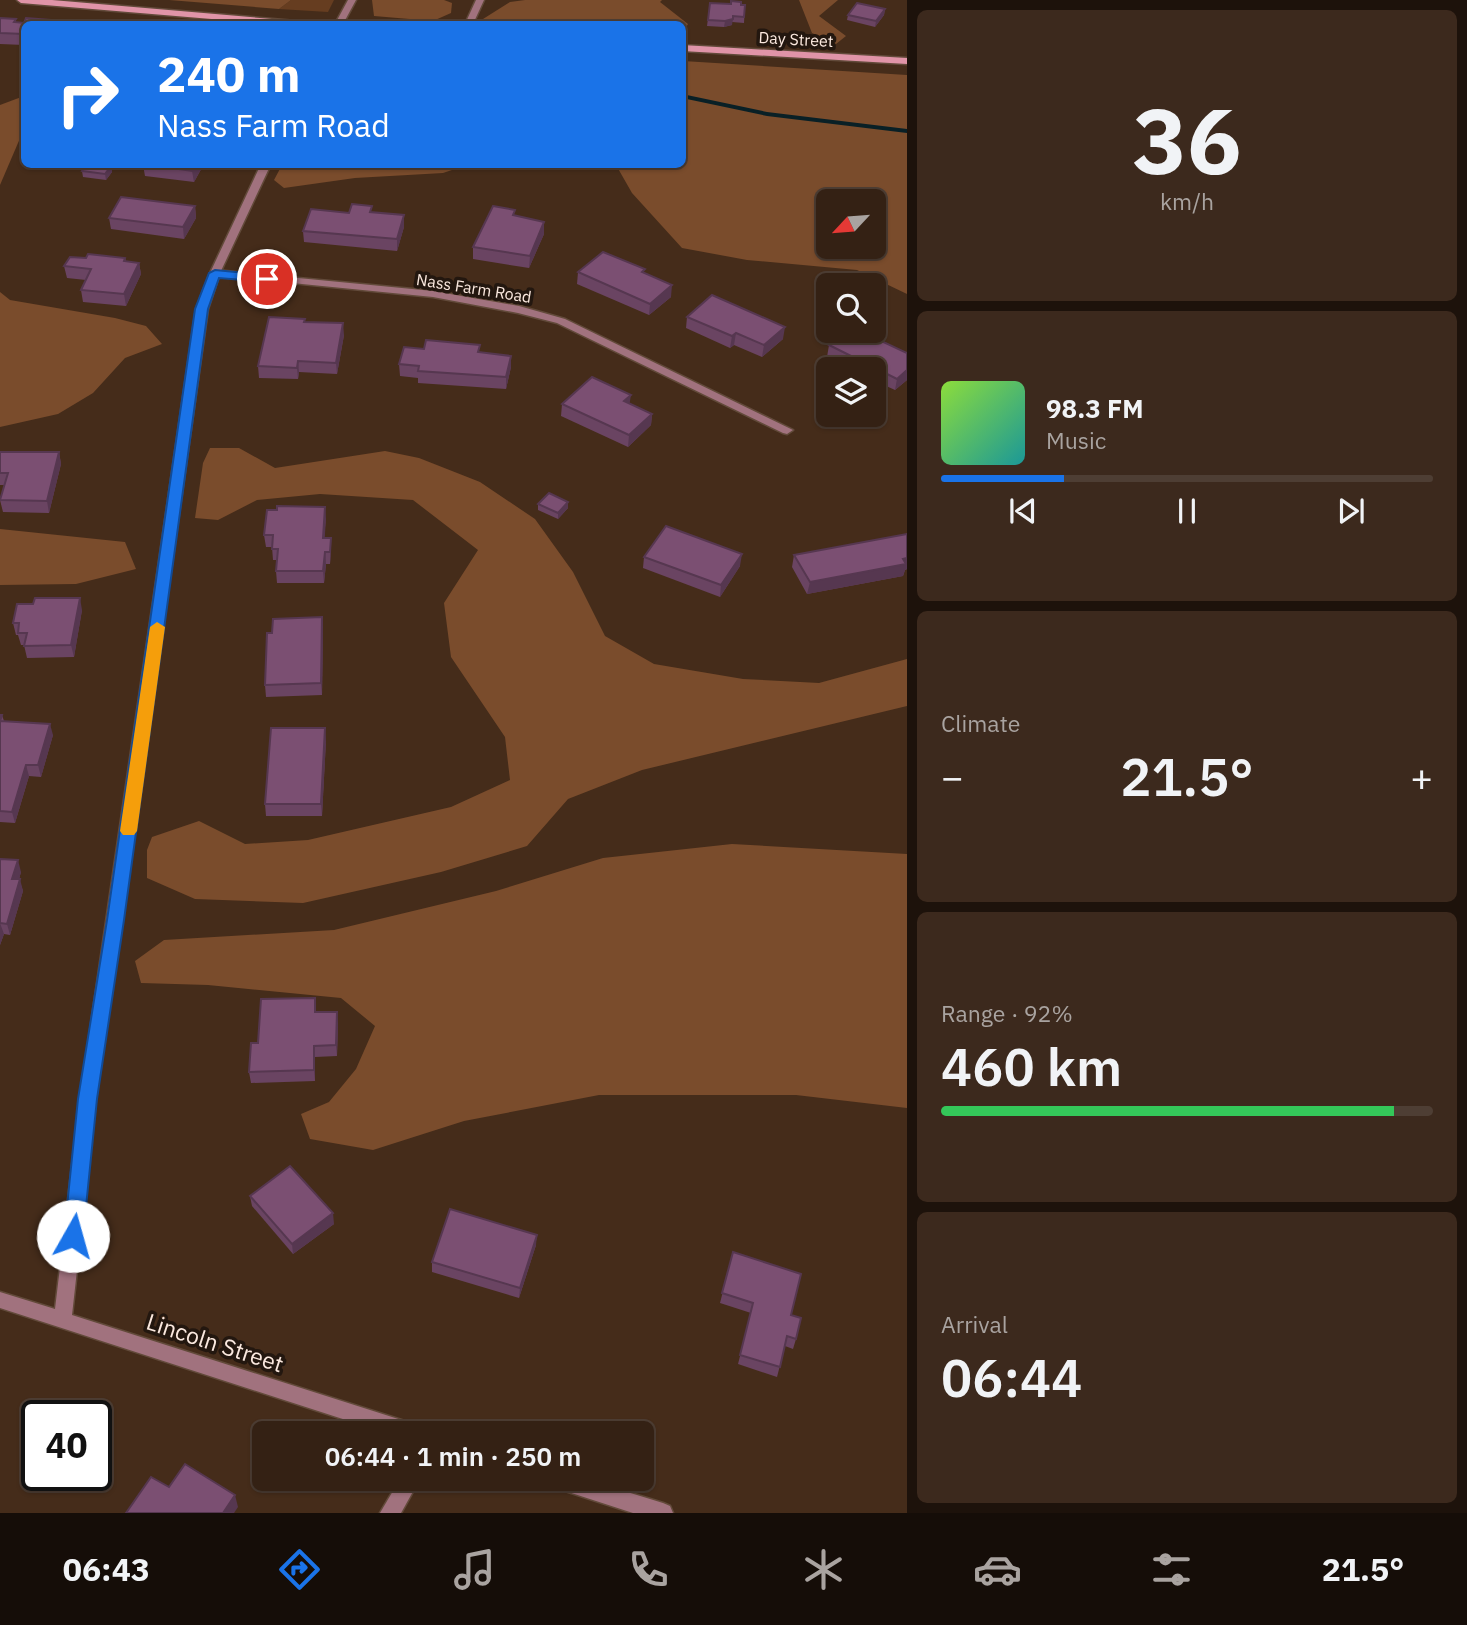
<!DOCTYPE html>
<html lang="en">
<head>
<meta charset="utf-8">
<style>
	:root { --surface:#342114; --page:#3c291d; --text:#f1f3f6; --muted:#a9a3a0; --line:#4e3e34; --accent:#1a73e8 }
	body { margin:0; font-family:"IBM Plex Sans",sans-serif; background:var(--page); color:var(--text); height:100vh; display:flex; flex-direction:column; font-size:26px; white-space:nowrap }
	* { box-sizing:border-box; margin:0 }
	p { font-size:23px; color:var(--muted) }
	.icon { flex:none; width:38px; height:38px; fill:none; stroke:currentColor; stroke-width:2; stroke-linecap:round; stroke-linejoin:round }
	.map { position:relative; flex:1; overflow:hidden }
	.side { display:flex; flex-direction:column; gap:10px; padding:10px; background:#1d120b; width:560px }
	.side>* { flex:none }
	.hud { position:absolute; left:21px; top:21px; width:665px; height:147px; border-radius:10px; box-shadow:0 2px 5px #0004,0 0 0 2px var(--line); background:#1a73e8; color:#fff; overflow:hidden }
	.needle { width:46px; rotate:244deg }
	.controls { position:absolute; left:816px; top:189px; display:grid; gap:14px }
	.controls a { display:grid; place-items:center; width:70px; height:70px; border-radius:10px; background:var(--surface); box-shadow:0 2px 5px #0004,0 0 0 2px var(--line); font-size:35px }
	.speed { position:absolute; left:21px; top:1400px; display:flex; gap:14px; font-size:35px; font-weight:700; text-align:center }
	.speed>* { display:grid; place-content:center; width:91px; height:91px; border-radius:50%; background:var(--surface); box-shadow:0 2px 5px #0004,0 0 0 2px var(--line); line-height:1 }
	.speed .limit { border:4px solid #111; border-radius:10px; background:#fff; color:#111 }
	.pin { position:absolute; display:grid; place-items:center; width:60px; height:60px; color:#fff; margin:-30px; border:4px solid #fff; border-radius:50%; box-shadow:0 2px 7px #0007 }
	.me { position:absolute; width:77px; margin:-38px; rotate:7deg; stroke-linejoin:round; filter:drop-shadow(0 0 5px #0008) }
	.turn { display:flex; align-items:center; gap:24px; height:147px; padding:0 21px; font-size:32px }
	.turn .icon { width:91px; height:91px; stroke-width:2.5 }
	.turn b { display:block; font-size:49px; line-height:60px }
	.big { font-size:52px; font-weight:600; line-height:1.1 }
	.side .widget { flex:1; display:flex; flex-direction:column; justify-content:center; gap:10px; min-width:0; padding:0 24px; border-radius:10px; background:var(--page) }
	.side .dial { align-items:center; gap:0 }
	.dial b { font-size:91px; line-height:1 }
	.song { display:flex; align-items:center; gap:21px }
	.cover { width:84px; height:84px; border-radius:10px; background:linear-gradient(135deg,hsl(90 70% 55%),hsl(180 70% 35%)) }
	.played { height:7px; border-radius:4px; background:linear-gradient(90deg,var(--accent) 25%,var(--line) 25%) }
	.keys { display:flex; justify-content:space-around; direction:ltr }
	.heat { display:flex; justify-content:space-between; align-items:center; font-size:38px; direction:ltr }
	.charge { height:10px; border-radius:5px; background:linear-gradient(90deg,#34c759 92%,var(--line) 0) }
	.trip { position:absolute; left:252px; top:1421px; width:402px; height:70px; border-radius:10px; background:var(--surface); box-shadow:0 2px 5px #0004,0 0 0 2px var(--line); font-weight:600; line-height:70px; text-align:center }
	.menu { display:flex; height:112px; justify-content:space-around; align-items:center; background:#150d08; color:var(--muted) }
	.menu .icon { width:49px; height:49px }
	.menu .on { color:var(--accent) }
	.menu b { font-size:32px; color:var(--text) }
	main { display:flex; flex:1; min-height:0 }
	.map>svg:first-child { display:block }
	.green { fill:#663d20 }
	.forest { fill:#7a4c2c; fill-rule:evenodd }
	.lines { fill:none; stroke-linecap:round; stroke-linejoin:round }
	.stream { fill:#092026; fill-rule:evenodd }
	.service-casing { stroke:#624a3a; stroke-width:3 }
	.minor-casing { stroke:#624a3a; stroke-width:3 }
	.tertiary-casing { stroke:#624a3a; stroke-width:3 }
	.secondary-casing { stroke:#624a3a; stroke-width:3 }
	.service { fill:#a1727e; fill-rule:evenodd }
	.minor { fill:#a1727e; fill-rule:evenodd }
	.tertiary { fill:#a1727e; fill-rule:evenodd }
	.secondary { fill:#e094a8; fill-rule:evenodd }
	.wall { fill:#6a4462 }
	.shaded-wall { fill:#563750 }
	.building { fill:#7b4f72; stroke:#563750; stroke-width:2 }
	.route { fill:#1a73e8; stroke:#114b97; stroke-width:2 }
	.slow { fill:#f59e0b }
	.labels { text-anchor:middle; stroke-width:7; stroke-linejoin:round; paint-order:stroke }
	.far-street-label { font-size:16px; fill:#fbe9df; stroke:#23170f }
	.near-street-label { font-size:23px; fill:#fbe9df; stroke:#23170f }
</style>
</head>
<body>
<main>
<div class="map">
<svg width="907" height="1513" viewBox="0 0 907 1513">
	<rect width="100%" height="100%" fill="#452c1a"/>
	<polygon class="green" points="291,0 334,0 328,12 279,9"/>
	<g class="forest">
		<polygon points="169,0 291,0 279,9"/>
		<polygon points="372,0 444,0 452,3 451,13 433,21 374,16"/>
		<polygon points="525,0 662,0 660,2 688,24 683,32 682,24 501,24 483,19 510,2"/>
		<polygon points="799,0 838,0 819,16 846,36 836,44 812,33"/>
		<path d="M683,61l224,14v219l-50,-24 -110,-10 -65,-12 -50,-55 -16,-28 66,-1zM873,201v46h-45v-46z"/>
		<polygon points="24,96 24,129 0,185 0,105"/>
		<polygon points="282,165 282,164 467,165 443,173 355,178 284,188 274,180"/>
		<polygon points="0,292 10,300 115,318 146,326 162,344 125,358 93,393 58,414 0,427"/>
		<polygon points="210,448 239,448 275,468 385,451 419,458 480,482 535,519 573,572 605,636 654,664 743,679 819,683 907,659 907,706 642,770 568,799 527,846 441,872 303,903 195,899 147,878 147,850 152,837 199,821 245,844 308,840 451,807 510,780 505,737 451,657 444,603 478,550 413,500 320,494 257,500 218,520 195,518 203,463"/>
		<polygon points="0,529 125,542 136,569 76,584 0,585"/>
		<polygon points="732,844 907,854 907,1108 796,1095 599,1095 464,1121 373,1150 310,1139 301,1114 329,1102 356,1069 375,1026 341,998 208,985 141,983 135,961 164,940 334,930 496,891 603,858"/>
	</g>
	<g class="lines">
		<polygon class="stream" points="682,94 767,112 907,129 907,133 767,116 682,98"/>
		<g class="service-casing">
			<polygon id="service" points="476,0 484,0 473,24 465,24"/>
		</g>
		<g class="minor-casing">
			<g id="minor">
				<polygon points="215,270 433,291 519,306 565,319 793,430 787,434 783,433 557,323 518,313 433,297 211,275 210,273"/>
				<polygon points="400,1479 420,1479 401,1513 380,1513"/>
			</g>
		</g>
		<g class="tertiary-casing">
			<g id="tertiary">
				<polygon points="348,0 356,0 343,24 335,24"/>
				<polygon points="261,164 271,164 220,273 208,309 96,1099 72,1315 414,1424 421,1426 423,1433 386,1433 0,1308 0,1292 55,1309 80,1099 196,309 210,273"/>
				<polygon points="547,1479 585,1479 663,1503 670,1506 673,1513 633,1513 556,1488 549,1486"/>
			</g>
		</g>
		<g class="secondary-casing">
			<g id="secondary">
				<polygon points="17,0 52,0 296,21 301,24 270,24 21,3"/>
				<polygon points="682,45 907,58 907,64 682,51"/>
			</g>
		</g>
		<use href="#service" class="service"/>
		<use href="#minor" class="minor"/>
		<use href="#tertiary" class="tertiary"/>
		<use href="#secondary" class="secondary"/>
	</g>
	<g class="wall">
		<polygon points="710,3 745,5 744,23 732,22 732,25 724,27 707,26"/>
		<polygon points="885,9 884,15 875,27 847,20 848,15"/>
		<polygon points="0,18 16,19 16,23 24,24 24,45 0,44"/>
		<polygon points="204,164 194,182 145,176 143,165"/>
		<polygon points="111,166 112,172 106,180 83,177 82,171"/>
		<polygon points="195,206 196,218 184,239 111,229 109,218"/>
		<polygon points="372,212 404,227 397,251 304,242 303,231 349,213"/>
		<polygon points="544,234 529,268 473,259 473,247"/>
		<polygon points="86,258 125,258 126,261 139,263 141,274 126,306 83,302 81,290 86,280 67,278 64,266"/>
		<polygon points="578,272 671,297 649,315 577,284"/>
		<polygon points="687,317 783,339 762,357 734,345 730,348 686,328"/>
		<polygon points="305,322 344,335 337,374 299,372 298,379 259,378 258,366"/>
		<polygon points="829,345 907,353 907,380 895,390 873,380 873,369 852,369 827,357"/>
		<polygon points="480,353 511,356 511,367 506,389 418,383 418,378 400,376 399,364"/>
		<polygon points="562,404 630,404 652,414 651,425 628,447 561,416"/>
		<polygon points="0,452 59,452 61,464 49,513 3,512 0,500 5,485 0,485"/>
		<polygon points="538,504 568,508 558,519 538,510"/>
		<polygon points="326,518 324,538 331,538 331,550 330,564 326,564 324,583 277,583 276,571 277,560 273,560 272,547 266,547 264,535"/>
		<polygon points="907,534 907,569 905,570 903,576 807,594 792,567 794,555"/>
		<polygon points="644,557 740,566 720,597 643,568"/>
		<polygon points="82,610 74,657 27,658 24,645 21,645 18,635 16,635 13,623"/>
		<polygon points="322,617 323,629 322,695 266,697 265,685 272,633"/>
		<polygon points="0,715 2,715 4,721 53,735 41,777 29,776 15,823 0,822"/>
		<polygon points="326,740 322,816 266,816 265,804"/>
		<polygon points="0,859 21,872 19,879 23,891 10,935 4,934 0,945"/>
		<polygon points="316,1012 338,1023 337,1056 315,1057 315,1081 251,1083 249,1072 258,1043"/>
		<polygon points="250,1196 334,1224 293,1254 252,1206"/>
		<polygon points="536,1245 519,1298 432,1272 432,1262"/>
		<polygon points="733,1252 791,1315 796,1339 793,1349 785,1346 777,1377 738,1364 751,1313 720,1303"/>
	</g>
	<g class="shaded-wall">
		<polygon points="885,9 884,15 875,27 876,21"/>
		<polygon points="733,19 732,25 724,27 725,21"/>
		<polygon points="196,164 204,164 194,182 192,171"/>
		<polygon points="111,166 112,172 106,180 105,174"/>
		<polygon points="195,206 196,218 184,239 183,227"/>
		<polygon points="404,215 404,227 397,251 397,239"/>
		<polygon points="544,222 544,234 529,268 530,256"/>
		<polygon points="139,263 141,274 126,306 124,294"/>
		<polygon points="672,285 671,297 649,315 650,304"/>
		<polygon points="343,323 344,335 337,374 336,363"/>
		<polygon points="785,327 783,339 762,357 764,345"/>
		<polygon points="736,333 734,345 730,348 732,336"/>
		<polygon points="511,356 511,367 506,389 506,377"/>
		<polygon points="298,361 299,372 298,379 297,368"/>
		<polygon points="907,370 907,380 895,390 897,379"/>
		<polygon points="631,395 629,407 624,401"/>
		<polygon points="652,414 651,425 628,447 629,435"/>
		<polygon points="59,452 61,464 49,513 47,501"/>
		<polygon points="568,502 568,508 558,519 558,513"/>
		<polygon points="325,507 326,518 324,550 323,538"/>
		<polygon points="331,538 331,550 330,564 330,552"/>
		<polygon points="325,552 326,564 324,583 323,571"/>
		<polygon points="742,554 740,566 720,597 721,585"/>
		<polygon points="907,558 907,569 905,570 903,576 807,594 810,582"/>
		<polygon points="80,598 82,610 74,657 71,645"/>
		<polygon points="322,617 323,629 322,695 321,683"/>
		<polygon points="50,724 53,735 41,777 38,765"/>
		<polygon points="325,728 326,740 322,816 321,804"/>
		<polygon points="26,765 29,776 15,823 12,812"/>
		<polygon points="18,860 21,872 16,891 12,879"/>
		<polygon points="20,879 23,891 10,935 7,924"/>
		<polygon points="0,923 4,934 0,945"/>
		<polygon points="337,1012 338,1023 337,1056 336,1045"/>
		<polygon points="314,1046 315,1057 315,1081 314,1070"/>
		<polygon points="333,1213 334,1224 293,1254 292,1244"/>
		<polygon points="537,1235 536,1245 519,1298 520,1288"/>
		<polygon points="235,1495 238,1507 234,1513 223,1513"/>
	</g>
	<g class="building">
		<polygon points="731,1 741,2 741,5 745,5 744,17 733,16 733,19 725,21 708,20 710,3 731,4"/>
		<polygon points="857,3 885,9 876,21 848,15"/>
		<polygon points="0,18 16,19 14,22 24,23 26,18 66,21 64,24 24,24 24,34 0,33"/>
		<polygon points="144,22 152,22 151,24 143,24"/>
		<polygon points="86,164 101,164 111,166 105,174 82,171"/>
		<polygon points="144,164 196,164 192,171"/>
		<polygon points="121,197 195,206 183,227 109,218"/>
		<polygon points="352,204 372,206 370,212 404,215 397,239 303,231 311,209 349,213"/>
		<polygon points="493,206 515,210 513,215 544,222 530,256 473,247"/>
		<polygon points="603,252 645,269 642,272 672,285 650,304 578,272"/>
		<polygon points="88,254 125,258 124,261 139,263 124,294 81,290 91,269 64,266 70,257 86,258"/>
		<polygon points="712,295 785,327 764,345 736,333 732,336 687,317"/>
		<polygon points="269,317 305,319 304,322 343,323 336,363 298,361 297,368 258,366"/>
		<polygon points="847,331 860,331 907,353 907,370 897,379 829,345"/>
		<polygon points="426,340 480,345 478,352 511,356 506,377 418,371 419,366 399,364 404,347 424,349"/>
		<polygon points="592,377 631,395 624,401 652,414 629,435 562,404"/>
		<polygon points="0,452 59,452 47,501 0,500 8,473 0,473"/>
		<polygon points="549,493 568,502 558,513 538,504"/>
		<polygon points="277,506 325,507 323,538 331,538 330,552 325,552 323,571 276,571 278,549 272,549 273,535 264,535 267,510 277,510"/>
		<polygon points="666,526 742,554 721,585 644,557"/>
		<polygon points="907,534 907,558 903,559 906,564 810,582 794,555"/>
		<polygon points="35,598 80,598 71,645 24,646 27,633 18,633 19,623 13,623 17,604 33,604"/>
		<polygon points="322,617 321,683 265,685 267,633 272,633 273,619"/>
		<polygon points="0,715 2,715 0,721 50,724 38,765 26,765 12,812 0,811"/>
		<polygon points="271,728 325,728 321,804 265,804"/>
		<polygon points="0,859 18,860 12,879 20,879 7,924 0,923"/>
		<polygon points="315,998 315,1012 337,1012 336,1045 314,1046 314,1070 249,1072 251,1043 258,1043 261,999"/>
		<polygon points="290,1166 333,1213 292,1244 250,1196"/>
		<polygon points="450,1209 537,1235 520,1288 432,1262"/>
		<polygon points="733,1252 801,1274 791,1315 801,1318 796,1339 787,1336 780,1367 740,1355 753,1303 722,1293"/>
		<polygon points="185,1464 235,1495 223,1513 126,1513 151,1477 169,1487"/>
	</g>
	<polygon class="route" points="215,270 267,275 273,279 267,282 219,278 208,309 124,920 97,1099 83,1236 80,1243 73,1245 66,1243 64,1236 78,1099 107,920 195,309 209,273"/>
	<polygon class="slow" points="157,622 165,627 137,831 134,835 123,835 120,831 150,627"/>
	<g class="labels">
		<g class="far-street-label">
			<text transform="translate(796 39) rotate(3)" y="6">Day Street</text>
			<text transform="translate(474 288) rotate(9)" y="6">Nass Farm Road</text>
		</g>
		<g class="near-street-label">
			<text transform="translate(215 1343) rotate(18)" y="8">Lincoln Street</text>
		</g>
	</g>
</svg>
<div class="controls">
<a><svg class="needle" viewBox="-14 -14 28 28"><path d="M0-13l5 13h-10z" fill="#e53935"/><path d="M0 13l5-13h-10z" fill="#a9a3a0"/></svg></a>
<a><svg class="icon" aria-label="search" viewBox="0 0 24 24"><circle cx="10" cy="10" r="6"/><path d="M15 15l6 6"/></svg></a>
<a><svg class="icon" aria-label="layers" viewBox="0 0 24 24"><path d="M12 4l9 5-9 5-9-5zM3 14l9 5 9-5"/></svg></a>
</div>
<div class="speed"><div class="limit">40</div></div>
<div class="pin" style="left:267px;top:279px;background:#d93025"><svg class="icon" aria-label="arrive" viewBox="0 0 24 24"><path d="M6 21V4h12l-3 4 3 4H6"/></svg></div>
<svg class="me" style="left:73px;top:1236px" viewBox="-20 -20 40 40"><circle r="19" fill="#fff"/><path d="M0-13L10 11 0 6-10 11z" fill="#1a73e8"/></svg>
<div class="trip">06:44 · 1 min · 250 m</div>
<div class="hud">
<div class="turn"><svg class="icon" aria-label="right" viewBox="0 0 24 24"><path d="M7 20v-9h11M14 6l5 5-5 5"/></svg><div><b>240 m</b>Nass Farm Road</div></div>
</div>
</div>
<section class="side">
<div class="widget dial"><b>36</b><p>km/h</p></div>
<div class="widget">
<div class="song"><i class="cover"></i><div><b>98.3 FM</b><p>Music</p></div></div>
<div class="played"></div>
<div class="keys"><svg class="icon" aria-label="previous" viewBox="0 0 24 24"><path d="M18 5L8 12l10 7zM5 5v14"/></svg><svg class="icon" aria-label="pause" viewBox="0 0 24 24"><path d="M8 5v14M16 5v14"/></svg><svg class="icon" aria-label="next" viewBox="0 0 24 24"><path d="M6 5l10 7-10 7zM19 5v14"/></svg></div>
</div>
<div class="widget"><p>Climate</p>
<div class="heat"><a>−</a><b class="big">21.5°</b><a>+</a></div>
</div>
<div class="widget"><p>Range · 92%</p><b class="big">460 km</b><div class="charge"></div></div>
<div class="widget"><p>Arrival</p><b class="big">06:44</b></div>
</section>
</main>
<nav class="menu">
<b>06:43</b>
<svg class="icon on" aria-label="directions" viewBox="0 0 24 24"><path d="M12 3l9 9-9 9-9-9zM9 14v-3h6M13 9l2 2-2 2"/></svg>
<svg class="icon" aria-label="music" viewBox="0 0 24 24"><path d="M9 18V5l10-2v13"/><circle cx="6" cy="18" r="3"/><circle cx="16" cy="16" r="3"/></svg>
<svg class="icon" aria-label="phone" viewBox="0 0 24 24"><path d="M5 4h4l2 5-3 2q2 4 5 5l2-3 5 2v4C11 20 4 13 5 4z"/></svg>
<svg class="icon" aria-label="climate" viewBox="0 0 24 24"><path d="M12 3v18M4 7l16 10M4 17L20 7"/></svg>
<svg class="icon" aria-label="car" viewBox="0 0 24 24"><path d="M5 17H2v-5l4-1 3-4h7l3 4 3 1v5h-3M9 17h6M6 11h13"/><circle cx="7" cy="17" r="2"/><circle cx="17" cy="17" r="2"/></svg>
<svg class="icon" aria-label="filters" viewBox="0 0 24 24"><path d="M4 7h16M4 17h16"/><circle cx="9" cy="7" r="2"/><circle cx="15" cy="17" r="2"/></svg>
<b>21.5°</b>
</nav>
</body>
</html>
